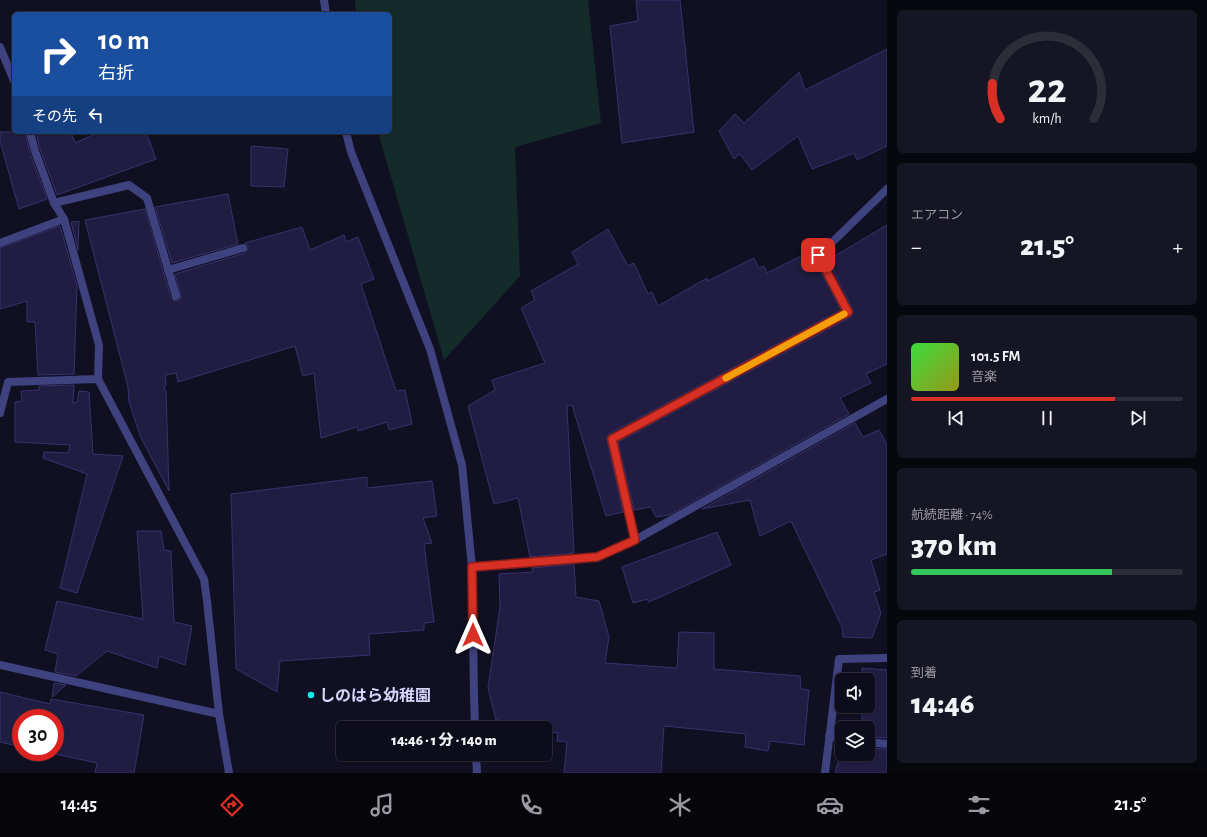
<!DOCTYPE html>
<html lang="ja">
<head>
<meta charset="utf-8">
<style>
	:root { --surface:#0d0c1a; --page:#161523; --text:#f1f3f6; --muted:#9a9ba2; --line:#2d2c39; --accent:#d93025 }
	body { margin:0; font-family:"Alegreya Sans","Noto Sans JP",sans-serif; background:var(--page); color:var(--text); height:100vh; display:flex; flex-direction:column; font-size:15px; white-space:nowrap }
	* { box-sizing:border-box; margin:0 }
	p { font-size:13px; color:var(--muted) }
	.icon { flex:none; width:22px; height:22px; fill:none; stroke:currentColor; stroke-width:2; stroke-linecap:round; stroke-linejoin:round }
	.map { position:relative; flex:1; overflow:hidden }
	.panel { display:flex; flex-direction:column; gap:10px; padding:10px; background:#07070e; width:320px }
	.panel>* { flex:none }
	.top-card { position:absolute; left:12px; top:12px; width:380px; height:122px; border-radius:6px; box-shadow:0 1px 3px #0004,0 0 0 1px var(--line); background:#1a4fa0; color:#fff; overflow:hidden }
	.fabs { position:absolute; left:835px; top:673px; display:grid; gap:8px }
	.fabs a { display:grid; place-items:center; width:40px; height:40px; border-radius:6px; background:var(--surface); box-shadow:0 1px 3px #0004,0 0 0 1px var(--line); font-size:20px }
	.speed { position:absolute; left:12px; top:709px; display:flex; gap:8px; font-size:20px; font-weight:700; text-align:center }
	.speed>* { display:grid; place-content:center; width:52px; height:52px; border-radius:50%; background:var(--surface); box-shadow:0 1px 3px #0004,0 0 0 1px var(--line); line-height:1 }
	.speed .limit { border:6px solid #d22; background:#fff; color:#111 }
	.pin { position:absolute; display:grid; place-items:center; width:34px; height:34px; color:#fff; margin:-17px; border-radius:8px; box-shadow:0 2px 6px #0006 }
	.me { position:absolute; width:44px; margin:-22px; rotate:0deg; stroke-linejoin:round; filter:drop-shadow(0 0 3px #0008) }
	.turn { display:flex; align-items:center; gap:14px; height:84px; padding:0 20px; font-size:18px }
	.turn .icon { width:52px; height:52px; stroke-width:2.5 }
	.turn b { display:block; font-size:28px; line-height:34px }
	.then { display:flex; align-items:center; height:38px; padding:0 20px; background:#0003; gap:8px; font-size:15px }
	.big { font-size:30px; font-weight:800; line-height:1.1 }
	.panel .card { flex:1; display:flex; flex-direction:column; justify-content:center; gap:6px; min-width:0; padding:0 14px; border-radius:6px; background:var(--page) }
	.panel .dial { align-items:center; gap:0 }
	.dial svg { height:104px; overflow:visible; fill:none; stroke:var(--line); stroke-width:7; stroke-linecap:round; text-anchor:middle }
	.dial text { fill:var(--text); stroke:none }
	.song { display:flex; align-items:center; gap:12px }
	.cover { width:48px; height:48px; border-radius:6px; background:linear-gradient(135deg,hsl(120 70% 55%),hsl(60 70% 35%)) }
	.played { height:4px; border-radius:2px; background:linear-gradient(90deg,var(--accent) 75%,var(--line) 75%) }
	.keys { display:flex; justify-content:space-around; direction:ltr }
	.heat { display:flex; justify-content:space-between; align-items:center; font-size:22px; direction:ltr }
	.charge { height:6px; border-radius:3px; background:linear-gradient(90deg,#34c759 74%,var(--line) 0) }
	.trip { position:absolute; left:336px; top:721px; width:216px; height:40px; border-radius:6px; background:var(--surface); box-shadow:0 1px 3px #0004,0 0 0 1px var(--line); font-weight:800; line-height:40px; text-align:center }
	.menu { display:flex; height:64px; justify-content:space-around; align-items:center; background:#05050a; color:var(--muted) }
	.menu .icon { width:28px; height:28px }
	.menu .active { color:var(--accent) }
	.menu b { font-size:18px; color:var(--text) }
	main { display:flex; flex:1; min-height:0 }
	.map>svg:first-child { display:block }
	.green { fill:#132c29 }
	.building { fill:#211d42; stroke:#37316d }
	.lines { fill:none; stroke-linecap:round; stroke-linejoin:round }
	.lane { stroke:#3e427e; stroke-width:8 }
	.street { stroke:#3e427e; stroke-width:8 }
	.route-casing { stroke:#8d1f18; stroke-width:10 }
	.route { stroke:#d93025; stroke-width:7 }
	.slow { stroke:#f59e0b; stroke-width:7 }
	.poi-dot { fill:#11eaec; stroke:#111023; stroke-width:1.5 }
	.labels { text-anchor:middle; stroke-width:4; stroke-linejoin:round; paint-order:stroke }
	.poi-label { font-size:16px; font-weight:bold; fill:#d6d5fc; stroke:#111023; text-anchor:start }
</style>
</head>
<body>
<main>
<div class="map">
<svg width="887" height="773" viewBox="0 0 887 773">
	<rect width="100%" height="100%" fill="#111023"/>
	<polygon class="green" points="355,0 588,0 601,123 515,147 520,276 444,360 378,132 390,132 390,14 356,14"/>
	<g class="building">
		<polygon points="636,0 680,0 694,132 622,143 610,26 638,21"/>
		<polygon points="887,49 887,146 857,160 854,153 812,169 798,136 752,170 740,154 734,159 719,131 735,114 744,123 799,72 805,90"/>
		<polygon points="0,132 25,132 30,153 47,199 19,209 0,141"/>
		<polygon points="36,132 71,132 75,143 100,132 146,132 156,159 57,195 40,149"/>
		<polygon points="251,146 288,149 284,187 251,186"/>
		<polygon points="228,194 238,244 172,263 155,207"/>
		<polygon points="145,209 171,298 175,301 180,300 181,297 175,274 245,253 248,249 248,246 245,243 302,227 310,250 344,235 346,242 358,237 374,279 361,284 396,391 405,390 412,424 389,430 387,422 358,431 357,427 321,438 314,373 303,376 295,346 178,382 176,373 165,375 166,385 164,386 166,391 169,491 141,438 129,402 128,387 85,220"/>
		<polygon points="79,221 78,250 71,222"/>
		<polygon points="887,225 887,364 866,374 871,383 840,398 849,414 669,515 656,517 651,507 634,510 618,442 851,317 853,313 853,310 828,260"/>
		<polygon points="60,226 77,286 74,374 38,375 35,322 27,322 27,301 0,309 0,248"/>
		<polygon points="608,229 628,266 634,263 648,294 652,292 658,306 707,278 708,281 754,258 759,268 764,266 767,273 803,255 811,270 818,266 841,310 609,434 607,437 607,440 623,512 606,516 572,405 567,406 574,553 530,557 518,498 494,504 468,406 495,390 492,380 545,363 521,308 535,300 531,291 578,264 572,252"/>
		<polygon points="74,385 73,403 77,402 79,391 89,392 93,454 123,456 77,593 60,588 87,474 43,458 44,452 68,453 70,445 15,442 15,402 22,401 21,391 39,390 39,386"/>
		<polygon points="855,423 863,437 879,430 887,445 887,554 871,560 880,590 874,592 881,613 872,638 843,637 842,627 791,521 760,536 750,500 702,509"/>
		<polygon points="367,477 367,488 432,481 437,516 423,518 432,543 424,544 434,622 424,623 424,630 369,634 370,655 280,661 277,692 236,669 231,494"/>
		<polygon points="137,531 161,531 164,550 171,551 174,622 192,626 185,665 159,656 157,668 107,651 76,676 55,672 58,654 45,650 57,601 143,619"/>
		<polygon points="717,532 731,565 649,602 647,599 633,603 622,567"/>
		<polygon points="574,564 576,597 599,601 609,637 605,663 677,668 679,632 714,633 714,669 800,676 801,689 809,690 804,745 770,741 768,751 745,747 746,734 664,726 661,773 564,773 567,742 557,741 558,733 548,732 549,724 496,720 488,688 500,607 499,574 533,572 532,568"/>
		<polygon points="862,668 887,670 887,738 868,737 868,728 862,728 862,706 868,706 868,680 862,680"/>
		<polygon points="54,683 66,685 52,697"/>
		<polygon points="0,692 50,704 51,699 144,715 134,773 95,773 97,763 46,752 55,752 55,718 21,718 21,747 0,742"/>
		<polygon points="842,748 842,754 868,754 868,748 887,749 886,756 887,756 887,773 835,773"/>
	</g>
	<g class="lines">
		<g class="lane">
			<polyline points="54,203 129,185 147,198 176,296"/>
			<polyline points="168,270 243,248"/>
			<polyline points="829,736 842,738"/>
			<polyline points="868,742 887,744"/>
		</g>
		<g class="street">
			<polyline points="324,0 326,14"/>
			<polyline points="0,47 14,81"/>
			<polyline points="30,132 35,151 54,203 64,219 99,345 98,379 204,579 207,601 219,714 229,773"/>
			<polyline points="346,132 351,152 430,349 462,465 472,567 474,694 475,728"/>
			<polyline points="0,243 64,219"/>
			<polyline points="0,413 8,382 98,379"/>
			<polyline points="635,540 612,439 848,312 819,255 887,189"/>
			<polyline points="472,567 597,557 635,540 887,399"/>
			<polyline points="0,665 219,714"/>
			<polyline points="476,754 477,773"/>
			<polyline points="825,773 839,659 887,658"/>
		</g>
	</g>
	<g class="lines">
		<g class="route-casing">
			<polyline id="route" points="473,635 472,567 597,557 635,540 612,439 848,312 818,255"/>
		</g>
		<use href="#route" class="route"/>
		<polyline class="slow" points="726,378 844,314"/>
	</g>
	<circle class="poi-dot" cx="311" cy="695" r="4"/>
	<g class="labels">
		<g class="poi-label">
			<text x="319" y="701">しのはら幼稚園</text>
		</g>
	</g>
</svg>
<div class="fabs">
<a><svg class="icon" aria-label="sound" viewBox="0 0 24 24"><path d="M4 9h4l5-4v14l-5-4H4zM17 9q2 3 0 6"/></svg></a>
<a><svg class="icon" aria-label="layers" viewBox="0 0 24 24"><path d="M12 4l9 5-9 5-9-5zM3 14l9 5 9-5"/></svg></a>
</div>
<div class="speed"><div class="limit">30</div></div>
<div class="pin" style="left:818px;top:255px;background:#d93025"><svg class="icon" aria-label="arrive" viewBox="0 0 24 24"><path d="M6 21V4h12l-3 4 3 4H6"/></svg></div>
<svg class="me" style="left:473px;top:635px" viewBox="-20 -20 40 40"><path d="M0-17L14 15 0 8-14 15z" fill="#d93025" stroke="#fff" stroke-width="4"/></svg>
<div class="trip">14:46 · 1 分 · 140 m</div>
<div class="top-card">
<div class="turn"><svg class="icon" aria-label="right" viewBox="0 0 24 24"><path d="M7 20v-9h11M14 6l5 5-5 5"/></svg><div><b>10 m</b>右折</div></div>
<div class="then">その先<svg class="icon" aria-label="left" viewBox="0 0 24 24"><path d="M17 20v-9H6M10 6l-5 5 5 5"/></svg></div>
</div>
</div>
<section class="panel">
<div class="card dial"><svg viewBox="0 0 100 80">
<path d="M14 69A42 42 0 1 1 86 69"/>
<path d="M14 69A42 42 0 0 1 8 42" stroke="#d93025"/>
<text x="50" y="56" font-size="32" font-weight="700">22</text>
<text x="50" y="72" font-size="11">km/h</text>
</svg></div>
<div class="card"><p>エアコン</p>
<div class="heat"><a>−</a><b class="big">21.5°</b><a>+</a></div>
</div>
<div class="card">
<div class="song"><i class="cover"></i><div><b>101.5 FM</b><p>音楽</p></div></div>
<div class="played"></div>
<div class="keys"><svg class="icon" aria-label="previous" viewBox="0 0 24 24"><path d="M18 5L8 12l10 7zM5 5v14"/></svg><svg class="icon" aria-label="pause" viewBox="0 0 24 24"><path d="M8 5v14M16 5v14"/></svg><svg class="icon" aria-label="next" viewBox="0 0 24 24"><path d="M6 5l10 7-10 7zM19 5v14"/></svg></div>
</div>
<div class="card"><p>航続距離 · 74%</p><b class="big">370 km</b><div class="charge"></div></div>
<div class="card"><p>到着</p><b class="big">14:46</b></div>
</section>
</main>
<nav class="menu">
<b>14:45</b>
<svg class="icon active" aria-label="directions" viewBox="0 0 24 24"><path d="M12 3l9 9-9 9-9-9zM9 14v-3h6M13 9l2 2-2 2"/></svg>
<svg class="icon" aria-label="music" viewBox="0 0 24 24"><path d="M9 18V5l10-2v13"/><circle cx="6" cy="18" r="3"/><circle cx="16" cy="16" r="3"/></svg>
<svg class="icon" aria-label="phone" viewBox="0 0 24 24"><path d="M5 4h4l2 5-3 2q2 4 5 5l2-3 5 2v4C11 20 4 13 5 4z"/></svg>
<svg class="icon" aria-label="climate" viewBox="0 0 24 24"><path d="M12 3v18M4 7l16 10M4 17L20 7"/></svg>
<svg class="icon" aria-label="car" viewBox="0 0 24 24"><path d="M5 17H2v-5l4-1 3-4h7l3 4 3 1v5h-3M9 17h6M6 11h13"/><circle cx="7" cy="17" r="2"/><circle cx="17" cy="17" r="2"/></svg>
<svg class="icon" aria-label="filters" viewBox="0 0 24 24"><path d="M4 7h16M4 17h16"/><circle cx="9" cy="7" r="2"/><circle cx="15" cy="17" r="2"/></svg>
<b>21.5°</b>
</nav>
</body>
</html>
